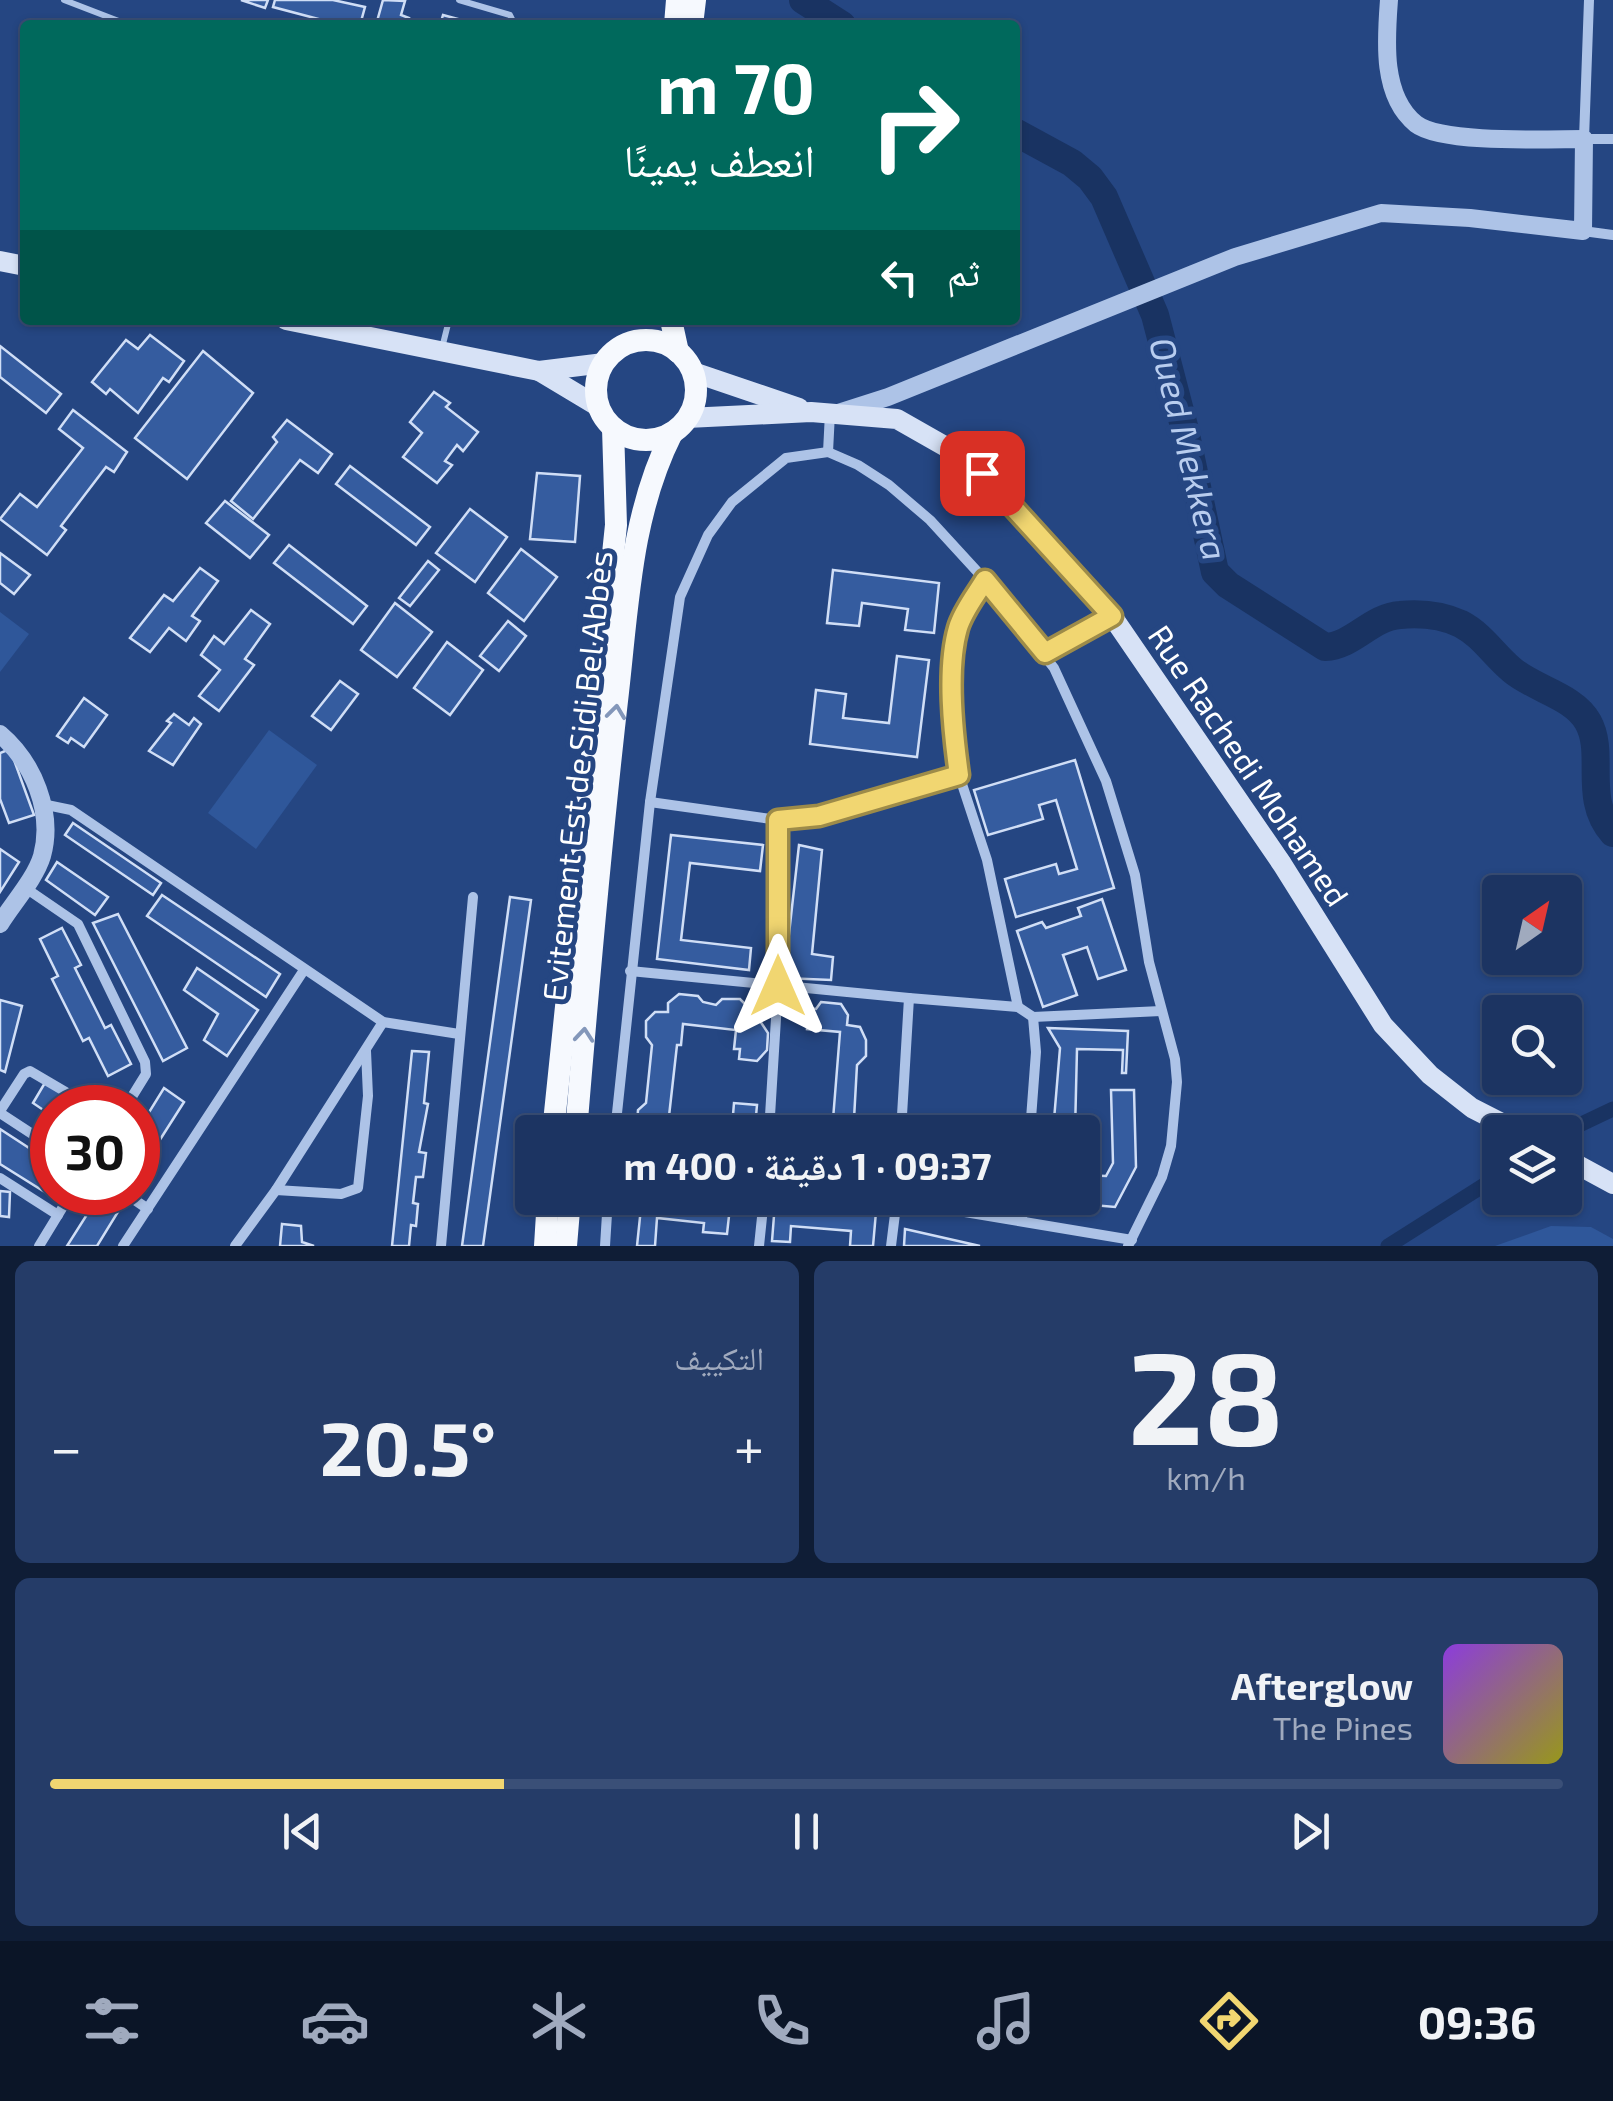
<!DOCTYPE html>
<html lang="ar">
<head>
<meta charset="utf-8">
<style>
	:root { --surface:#1c3462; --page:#253c68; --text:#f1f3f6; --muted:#a0aabe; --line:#3a4f77; --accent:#f1d671 }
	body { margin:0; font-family:"Exo 2","Noto Naskh Arabic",sans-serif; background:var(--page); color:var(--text); direction:rtl; height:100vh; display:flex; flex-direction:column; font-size:38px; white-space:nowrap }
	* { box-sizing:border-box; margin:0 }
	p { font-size:32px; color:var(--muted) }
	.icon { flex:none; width:55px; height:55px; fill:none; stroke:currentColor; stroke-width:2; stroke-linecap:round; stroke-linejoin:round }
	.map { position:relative; height:1246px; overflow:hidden; direction:ltr }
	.sheet { display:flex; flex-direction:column; gap:15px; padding:15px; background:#0f1d36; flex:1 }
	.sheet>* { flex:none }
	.banner { position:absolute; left:20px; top:20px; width:1000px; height:305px; border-radius:10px; box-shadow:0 2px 8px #0004,0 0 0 2px var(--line); direction:rtl; background:#00695c; color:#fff; overflow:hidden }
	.needle { width:65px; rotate:34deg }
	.controls { position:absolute; left:1482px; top:875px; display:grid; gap:20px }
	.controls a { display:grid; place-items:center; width:100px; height:100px; border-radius:10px; background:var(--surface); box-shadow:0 2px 8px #0004,0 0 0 2px var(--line); font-size:50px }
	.speed { position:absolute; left:30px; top:1085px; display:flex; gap:20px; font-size:50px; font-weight:700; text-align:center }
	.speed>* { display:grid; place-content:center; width:130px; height:130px; border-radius:50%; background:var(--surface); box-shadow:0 2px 8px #0004,0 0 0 2px var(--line); line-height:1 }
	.speed .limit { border:15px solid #d22; background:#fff; color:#111 }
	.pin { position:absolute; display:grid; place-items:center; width:85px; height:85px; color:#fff; margin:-42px; border-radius:20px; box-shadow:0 5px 15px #0006 }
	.me { position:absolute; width:110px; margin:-55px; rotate:0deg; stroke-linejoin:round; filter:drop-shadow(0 0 8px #0008) }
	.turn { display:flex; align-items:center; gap:35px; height:210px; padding:0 40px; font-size:45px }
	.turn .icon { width:130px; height:130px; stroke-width:2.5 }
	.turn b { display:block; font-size:70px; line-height:85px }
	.then { display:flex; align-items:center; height:95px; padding:0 40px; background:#0003; gap:20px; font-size:38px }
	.big { font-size:75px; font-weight:700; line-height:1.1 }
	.sheet .widget { flex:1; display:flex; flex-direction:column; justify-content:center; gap:15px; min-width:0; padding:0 35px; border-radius:15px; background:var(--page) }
	.sheet .dial { align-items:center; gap:0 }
	.dial b { font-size:130px; line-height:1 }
	.song { display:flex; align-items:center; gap:30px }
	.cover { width:120px; height:120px; border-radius:15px; background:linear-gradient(135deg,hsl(270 70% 55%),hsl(60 70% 35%)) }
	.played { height:10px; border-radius:5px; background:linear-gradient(90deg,var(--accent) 30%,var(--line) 30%) }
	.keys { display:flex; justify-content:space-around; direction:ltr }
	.heat { display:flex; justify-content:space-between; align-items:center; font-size:55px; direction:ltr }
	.sheet .tiles { flex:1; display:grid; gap:15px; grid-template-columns:1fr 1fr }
	.widget:last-child { grid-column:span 2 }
	.trip { position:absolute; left:515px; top:1115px; width:585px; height:100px; border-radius:10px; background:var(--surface); box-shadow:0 2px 8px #0004,0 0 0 2px var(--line); font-weight:700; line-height:100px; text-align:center; direction:rtl }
	.dock { display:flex; height:160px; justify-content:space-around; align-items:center; background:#0b1527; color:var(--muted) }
	.dock .icon { width:70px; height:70px }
	.dock .active { color:var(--accent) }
	.dock b { font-size:45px; color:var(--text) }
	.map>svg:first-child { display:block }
	.green { fill:#2f579a }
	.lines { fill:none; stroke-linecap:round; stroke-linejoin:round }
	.canal { stroke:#193362; stroke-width:15 }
	.river { stroke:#193362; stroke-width:28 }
	.building { fill:#355c9f; stroke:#d0def6; stroke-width:2.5 }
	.service { stroke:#adc3e7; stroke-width:6 }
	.minor { stroke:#adc3e7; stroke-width:10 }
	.tertiary { stroke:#adc3e7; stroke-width:18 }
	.secondary { stroke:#d7e2f6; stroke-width:20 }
	.trunk { stroke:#f6f9fe; stroke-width:22 }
	.oneway { stroke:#8397ba }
	.route-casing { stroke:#9d8b49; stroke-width:25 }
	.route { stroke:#f1d671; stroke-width:18 }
	.labels { text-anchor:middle; stroke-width:10; stroke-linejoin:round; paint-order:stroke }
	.street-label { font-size:32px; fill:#fff; stroke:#254682 }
	.water-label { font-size:35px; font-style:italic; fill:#b8cdef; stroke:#254682 }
</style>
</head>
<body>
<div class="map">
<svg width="1613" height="1246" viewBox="0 0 1613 1246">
	<rect width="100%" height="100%" fill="#254682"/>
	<g class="green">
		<polygon points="0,612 29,634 0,672"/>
		<polygon points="269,730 317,765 256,849 208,813"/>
		<polygon points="1551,1226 1591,1227 1613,1239 1613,1246 1495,1246"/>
	</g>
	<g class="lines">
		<g class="canal">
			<polyline points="1573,1128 1613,1109"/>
			<polyline points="1388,1246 1500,1175"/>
		</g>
		<g class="river">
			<polyline points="803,0 842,25"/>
			<path d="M1015,132l57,31 18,15 14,19 51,118 30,115 30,142 13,13 97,62c28,-1 46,-30 75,-32 21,-2 42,0 61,9 21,11 33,31 51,46 22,19 62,26 76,52 18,32 -6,76 25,111"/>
		</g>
	</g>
	<g class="building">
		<polygon points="241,0 268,0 265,8"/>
		<polygon points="275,0 333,0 365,7 360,25 341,25 273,7"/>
		<polygon points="383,0 405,1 401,15 409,18 407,25 376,25"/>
		<polygon points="443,15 480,25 440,25"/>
		<polygon points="150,335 184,361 169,382 163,378 138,413 110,389 106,394 92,382 126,340 138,349"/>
		<polygon points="0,346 61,394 46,413 0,377"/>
		<polygon points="203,351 253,393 187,479 135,438"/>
		<polygon points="434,392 450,403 446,407 478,432 463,451 457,445 445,461 452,465 437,483 403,457 422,433 410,422"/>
		<polygon points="73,410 127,452 114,472 106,467 61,526 66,530 47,555 0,519 20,494 37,507 83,448 59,429"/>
		<polygon points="287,420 332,454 318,473 300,460 253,519 231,501 277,442 273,437"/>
		<polygon points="350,466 430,527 416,545 336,484"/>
		<polygon points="537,473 580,476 575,542 530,539"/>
		<polygon points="225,501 269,535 250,558 206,523"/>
		<polygon points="470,509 507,537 475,582 436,553"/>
		<polygon points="289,545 367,606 353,624 274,563"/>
		<polygon points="521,549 557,577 524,621 488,593"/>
		<polygon points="0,553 30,575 14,594 0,583"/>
		<polygon points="428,561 439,570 410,606 399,598"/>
		<polygon points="200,568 218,581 192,616 200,621 186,641 169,628 150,652 130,638 164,595 173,601"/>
		<polygon points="833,570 939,583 934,633 905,630 908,609 862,603 859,626 827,623"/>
		<polygon points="395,603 432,632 397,677 361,650"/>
		<polygon points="251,610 270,624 245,659 254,665 219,711 199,696 220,670 201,655 214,636 224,644"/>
		<polygon points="508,621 526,636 499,671 480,656"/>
		<polygon points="447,642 483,670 450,715 414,688"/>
		<polygon points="897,656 929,660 917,757 810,744 816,690 846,694 843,718 889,723"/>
		<polygon points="340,681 358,694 331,730 312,716"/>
		<polygon points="84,698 107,715 84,747 71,738 68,743 57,736"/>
		<polygon points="174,714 189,725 194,718 201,724 173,765 149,751 171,723 167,721"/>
		<polygon points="10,749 34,815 9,823 0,799 0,753"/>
		<polygon points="1075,760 1114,888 1016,917 1005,879 1056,864 1059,874 1077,869 1056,800 1039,805 1043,819 988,835 974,790"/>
		<polygon points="73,823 161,883 153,895 65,835"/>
		<polygon points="671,835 763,845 760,871 690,863 681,940 751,948 749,970 657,959"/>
		<polygon points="799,845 822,850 812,954 833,957 831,980 784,978"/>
		<polygon points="0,849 19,862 0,892"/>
		<polygon points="57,862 108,897 95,915 46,880"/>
		<polygon points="162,895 280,974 266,997 147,916"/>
		<polygon points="510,897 531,900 483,1246 462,1246"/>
		<polygon points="1102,899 1126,970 1098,979 1087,947 1063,955 1077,995 1043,1007 1017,931 1042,922 1046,928 1081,916 1078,908"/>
		<polygon points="118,914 187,1048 163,1061 93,923"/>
		<polygon points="62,928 81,965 75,968 105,1028 111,1025 131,1064 108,1076 89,1038 83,1041 52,979 58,976 40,939"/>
		<polygon points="197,968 258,1010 227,1056 204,1040 218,1014 184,990"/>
		<polygon points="679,994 698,996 703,1002 716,1005 722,999 740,999 748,1007 747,1020 760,1021 768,1033 767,1050 757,1061 739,1059 740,1049 734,1049 736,1030 683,1024 681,1045 677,1045 668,1125 726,1131 728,1115 733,1115 734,1103 757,1105 756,1116 760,1118 759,1132 642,1132 637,1125 638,1110 646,1103 652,1045 646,1037 646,1021 655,1012 668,1012 668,1003"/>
		<polygon points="0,1000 22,1006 5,1072 0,1070"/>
		<polygon points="821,1002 841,1004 848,1015 847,1025 860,1027 866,1040 866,1056 857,1065 854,1119 859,1127 859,1132 832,1132 840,1032 807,1029 808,1008 816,1009"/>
		<polygon points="1048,1028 1128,1031 1126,1073 1122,1073 1123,1050 1077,1049 1075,1132 1053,1132 1060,1048"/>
		<polygon points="412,1051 429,1052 424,1103 428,1104 419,1152 426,1153 423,1177 416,1177 413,1203 418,1204 416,1226 411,1225 409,1246 392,1246"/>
		<polygon points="46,1081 86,1108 52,1108 52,1116 33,1103"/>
		<polygon points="164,1088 184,1102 147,1160 138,1155 138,1130"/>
		<polygon points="1111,1090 1134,1090 1136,1167 1115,1207 1047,1201 1047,1198 1082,1198 1082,1175 1106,1176 1113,1163"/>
		<polygon points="0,1129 52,1163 52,1187 48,1194 0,1164"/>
		<polygon points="0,1191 10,1192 9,1217 0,1216"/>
		<polygon points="100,1194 121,1207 97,1246 67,1246"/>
		<polygon points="642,1198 731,1198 727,1234 703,1232 704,1223 657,1218 655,1246 637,1246"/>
		<polygon points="775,1203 876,1212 873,1246 850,1246 851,1231 791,1226 790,1242 772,1241"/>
		<polygon points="282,1224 301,1226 302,1242 314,1246 280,1246"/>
		<polygon points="905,1229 980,1246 904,1246"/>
	</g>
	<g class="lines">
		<g class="service">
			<polyline points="64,0 129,25"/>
			<polyline points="459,0 510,15 515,25"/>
			<polyline points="442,348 449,320"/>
		</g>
		<g class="minor">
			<polyline points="1589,0 1584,139 1613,139"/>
			<polyline points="1583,231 1613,235"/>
			<polyline points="828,452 830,413"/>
			<polyline points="1045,653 1112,616"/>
			<polyline points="959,775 987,860 1018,1007"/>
			<polyline points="650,802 778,820"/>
			<polyline points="42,804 71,810 383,1022 459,1034"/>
			<polyline points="24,887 78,924 145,1062 146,1074 125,1108"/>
			<polyline points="630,971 909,998"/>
			<polyline points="0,1111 24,1074 30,1071 93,1108"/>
			<polyline points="0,1113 52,1147"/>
			<polyline points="615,1132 650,802 680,597 708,535 732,502 786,458 828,452 858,465 889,485 930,520 985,580 1054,668 1106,781 1135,875 1149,962 1175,1059 1177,1082 1171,1146 1162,1177 1128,1246"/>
			<path d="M769,1132l9,-146v-166l41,-5 140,-40c-6,-44 -13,-104 -1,-147 5,-17 18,-33 27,-48"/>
			<polyline points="901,1132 909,998 1018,1007 1033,1017 1161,1011"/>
			<polyline points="1030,1132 1036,1052 1033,1017"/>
			<polyline points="0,1178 58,1215"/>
			<polyline points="276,1190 341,1194 358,1188 368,1096 366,1051"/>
			<polyline points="123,1192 148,1209"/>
			<polyline points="881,1198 1132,1240"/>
			<polyline points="1022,1219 1023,1198"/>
			<polyline points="39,1246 72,1192"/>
			<polyline points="123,1246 304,970"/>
			<polyline points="235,1246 276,1190 383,1022"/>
			<polyline points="441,1246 473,897"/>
			<polyline points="605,1246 608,1198"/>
			<polyline points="759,1246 764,1198"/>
			<polyline points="891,1246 897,1198"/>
		</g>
		<g class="tertiary">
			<path d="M838,413l50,-16 347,-140 146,-44 89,5 113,13 1,-92c-36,0 -142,5 -168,-15 -35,-28 -30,-85 -27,-124"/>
			<path d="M0,734c33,28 54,78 42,122 -7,23 -29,47 -42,68"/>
		</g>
		<g class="secondary">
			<polyline points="0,261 25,266"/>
			<polyline points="286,320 539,371 604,363"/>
			<polyline points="539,371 599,407"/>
			<polyline points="693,372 799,408"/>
			<polyline points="687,418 811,412 897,419 948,448 983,473 1112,616 1282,864 1383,1025 1430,1075 1472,1108 1519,1132"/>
			<polyline points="1565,1158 1613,1184"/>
		</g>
		<g class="trunk">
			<polyline points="675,25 677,0"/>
			<polyline points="692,25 695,0"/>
			<polyline points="671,320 678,352"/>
			<circle cx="646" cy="390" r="50"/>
			<polyline points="553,1132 616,525 613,428"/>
			<path d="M576,1132c12,-146 25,-293 42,-440 10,-88 13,-178 54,-259"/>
			<polyline points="545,1246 548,1198"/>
			<polyline points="566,1246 570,1198"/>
		</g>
	</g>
	<defs><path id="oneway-chevron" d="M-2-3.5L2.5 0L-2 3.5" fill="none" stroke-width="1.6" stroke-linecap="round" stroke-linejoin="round" transform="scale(2.5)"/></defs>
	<g class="oneway">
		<use href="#oneway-chevron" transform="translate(616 712) rotate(-83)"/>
		<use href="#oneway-chevron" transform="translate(584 1035) rotate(-85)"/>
	</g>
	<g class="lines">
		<g class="route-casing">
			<path id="route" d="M778,986v-166l41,-4 140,-41c-6,-43 -13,-106 -1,-147 5,-17 18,-33 27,-48l60,73 67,-37 -130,-143"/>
		</g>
		<use href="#route" class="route"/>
	</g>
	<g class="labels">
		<g class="street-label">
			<text transform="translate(1248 766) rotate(56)" y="11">Rue Rachedi Mohamed</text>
			<text transform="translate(578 776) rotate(-84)" y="11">Evitement Est de Sidi Bel Abbès</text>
		</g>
		<g class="water-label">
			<text transform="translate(1188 449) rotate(76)" y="12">Oued Mekkera</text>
		</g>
	</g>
</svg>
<div class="controls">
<a><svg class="needle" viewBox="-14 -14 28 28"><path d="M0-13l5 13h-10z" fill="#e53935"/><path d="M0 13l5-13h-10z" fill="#a0aabe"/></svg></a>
<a><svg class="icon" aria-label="search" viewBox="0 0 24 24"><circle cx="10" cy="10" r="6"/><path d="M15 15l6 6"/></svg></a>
<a><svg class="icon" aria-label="layers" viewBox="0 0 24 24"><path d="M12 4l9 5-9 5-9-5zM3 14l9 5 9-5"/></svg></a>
</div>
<div class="speed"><div class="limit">30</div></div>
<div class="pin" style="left:982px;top:473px;background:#d93025"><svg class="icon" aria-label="arrive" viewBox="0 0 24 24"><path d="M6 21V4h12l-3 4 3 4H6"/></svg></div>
<svg class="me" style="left:778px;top:986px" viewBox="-20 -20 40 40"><path d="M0-17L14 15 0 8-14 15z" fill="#f1d671" stroke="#fff" stroke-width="4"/></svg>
<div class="trip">09:37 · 1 دقيقة · 400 m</div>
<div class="banner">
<div class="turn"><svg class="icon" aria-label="right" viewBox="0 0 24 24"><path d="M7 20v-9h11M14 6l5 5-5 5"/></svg><div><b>70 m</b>انعطف يمينًا</div></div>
<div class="then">ثم<svg class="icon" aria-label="left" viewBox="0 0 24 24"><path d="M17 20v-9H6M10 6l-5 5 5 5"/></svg></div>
</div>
</div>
<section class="sheet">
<div class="tiles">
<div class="widget dial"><b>28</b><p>km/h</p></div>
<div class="widget"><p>التكييف</p>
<div class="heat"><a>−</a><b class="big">20.5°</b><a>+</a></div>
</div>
<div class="widget">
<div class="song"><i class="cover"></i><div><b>Afterglow</b><p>The Pines</p></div></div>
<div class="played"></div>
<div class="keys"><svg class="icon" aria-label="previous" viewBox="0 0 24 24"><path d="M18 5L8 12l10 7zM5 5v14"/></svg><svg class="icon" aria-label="pause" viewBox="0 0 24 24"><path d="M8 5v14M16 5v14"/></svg><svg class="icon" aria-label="next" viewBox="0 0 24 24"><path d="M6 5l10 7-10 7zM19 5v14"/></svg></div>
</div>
</div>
</section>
<nav class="dock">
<b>09:36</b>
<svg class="icon active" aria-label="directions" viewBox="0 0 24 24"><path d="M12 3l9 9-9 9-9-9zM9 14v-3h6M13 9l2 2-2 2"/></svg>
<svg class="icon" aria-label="music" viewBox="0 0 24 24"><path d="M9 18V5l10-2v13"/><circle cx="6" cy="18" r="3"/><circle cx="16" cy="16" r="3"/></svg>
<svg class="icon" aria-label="phone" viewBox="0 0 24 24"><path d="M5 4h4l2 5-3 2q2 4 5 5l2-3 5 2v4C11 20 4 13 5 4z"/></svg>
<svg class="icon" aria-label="climate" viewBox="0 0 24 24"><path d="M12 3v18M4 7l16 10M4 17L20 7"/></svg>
<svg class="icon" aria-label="car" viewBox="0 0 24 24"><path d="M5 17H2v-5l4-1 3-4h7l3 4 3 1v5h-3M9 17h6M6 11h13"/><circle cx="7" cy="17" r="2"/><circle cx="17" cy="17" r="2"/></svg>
<svg class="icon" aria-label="filters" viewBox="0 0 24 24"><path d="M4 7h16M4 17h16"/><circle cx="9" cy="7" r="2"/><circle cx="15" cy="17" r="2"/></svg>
</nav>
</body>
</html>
